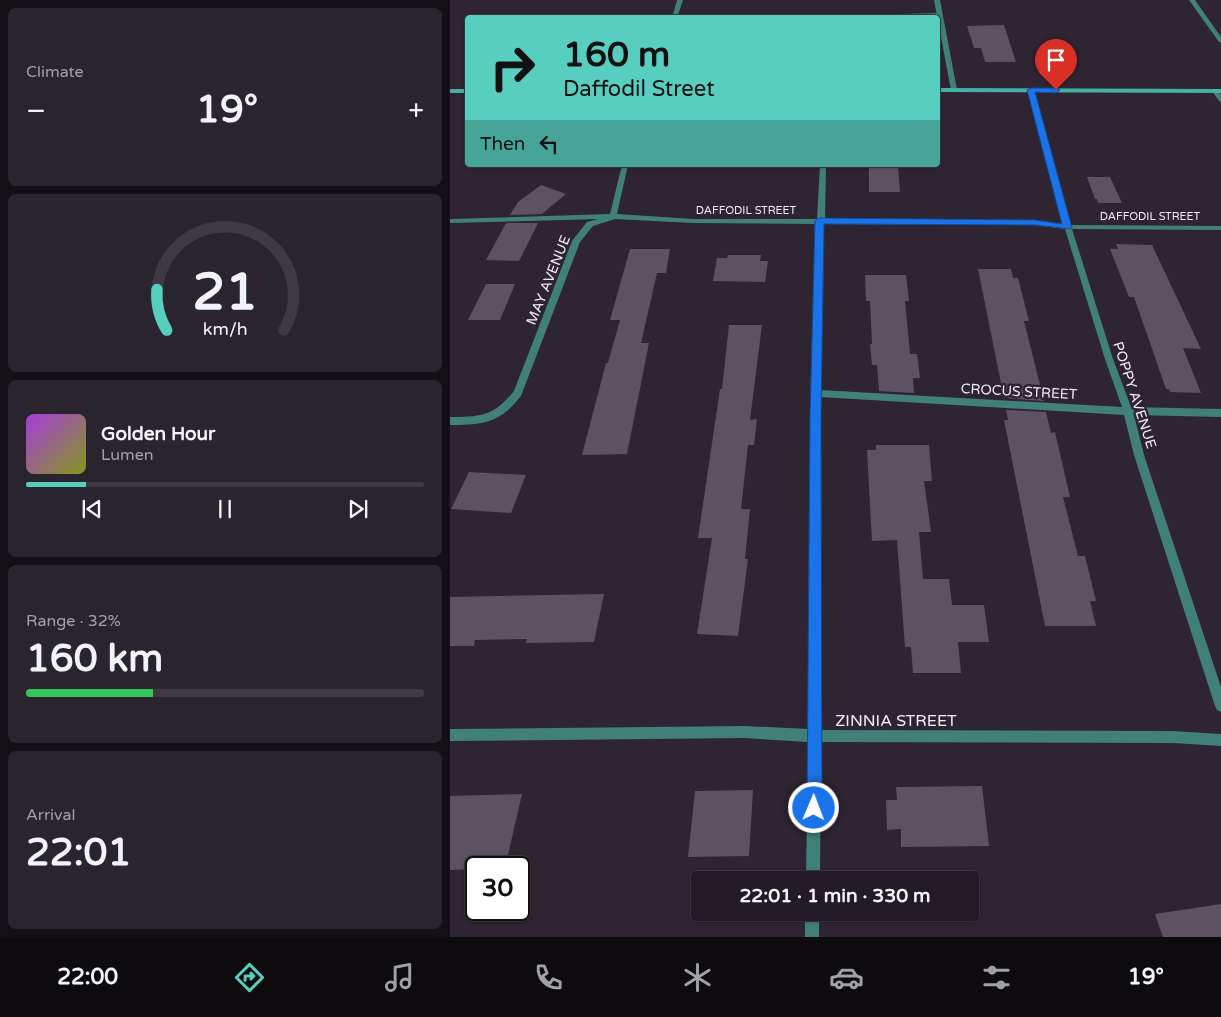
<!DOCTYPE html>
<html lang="en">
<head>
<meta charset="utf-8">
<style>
	:root { --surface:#221b26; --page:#2a242e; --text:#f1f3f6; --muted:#a2a1a7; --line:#3f3943; --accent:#58cec0 }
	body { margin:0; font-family:"Varela Round",sans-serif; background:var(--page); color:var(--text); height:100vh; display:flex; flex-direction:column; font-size:19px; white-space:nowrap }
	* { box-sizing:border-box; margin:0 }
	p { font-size:16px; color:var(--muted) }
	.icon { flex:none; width:28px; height:28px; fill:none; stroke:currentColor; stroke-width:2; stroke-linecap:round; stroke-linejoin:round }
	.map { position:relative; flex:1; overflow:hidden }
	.side { display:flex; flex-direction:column; gap:8px; padding:8px; background:#130f15; width:450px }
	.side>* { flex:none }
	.top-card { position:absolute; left:15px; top:15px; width:475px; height:152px; border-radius:5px; box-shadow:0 1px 4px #0004,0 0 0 1px var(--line); background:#58cec0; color:#111; overflow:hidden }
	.speed { position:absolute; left:15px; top:856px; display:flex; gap:10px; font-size:25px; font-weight:700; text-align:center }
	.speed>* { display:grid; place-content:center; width:65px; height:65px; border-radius:50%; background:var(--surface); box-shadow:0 1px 4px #0004,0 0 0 1px var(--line); line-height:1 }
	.speed .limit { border:2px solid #111; border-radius:8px; background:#fff; color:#111 }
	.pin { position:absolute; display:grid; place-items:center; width:42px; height:42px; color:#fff; margin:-51px -21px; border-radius:50% 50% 50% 0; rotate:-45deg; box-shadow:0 0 5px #0007 }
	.pin .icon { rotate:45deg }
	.me { position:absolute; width:55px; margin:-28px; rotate:1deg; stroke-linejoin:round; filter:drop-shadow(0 0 4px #0008) }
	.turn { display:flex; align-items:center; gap:18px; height:105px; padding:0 15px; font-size:22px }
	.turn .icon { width:65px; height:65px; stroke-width:2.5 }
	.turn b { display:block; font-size:35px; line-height:42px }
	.then { display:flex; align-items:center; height:48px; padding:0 15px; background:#0003; gap:10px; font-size:19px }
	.big { font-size:38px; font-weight:700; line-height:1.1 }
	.side .tile { flex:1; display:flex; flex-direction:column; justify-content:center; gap:8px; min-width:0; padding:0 18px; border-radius:8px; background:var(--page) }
	.side .dial { align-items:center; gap:0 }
	.dial svg { height:130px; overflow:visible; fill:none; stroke:var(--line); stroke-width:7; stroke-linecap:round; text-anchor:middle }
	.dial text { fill:var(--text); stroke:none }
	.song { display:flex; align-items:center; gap:15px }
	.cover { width:60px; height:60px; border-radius:8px; background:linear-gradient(135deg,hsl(280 70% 55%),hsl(70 70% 35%)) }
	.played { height:5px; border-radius:2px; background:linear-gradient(90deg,var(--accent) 15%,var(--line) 15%) }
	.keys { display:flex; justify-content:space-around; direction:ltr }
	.heat { display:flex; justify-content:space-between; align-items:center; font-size:28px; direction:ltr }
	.charge { height:8px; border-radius:4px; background:linear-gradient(90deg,#34c759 32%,var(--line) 0) }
	.trip { position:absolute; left:241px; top:871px; width:288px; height:50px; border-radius:5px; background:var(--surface); box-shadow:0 1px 4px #0004,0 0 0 1px var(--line); font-weight:700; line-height:50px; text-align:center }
	.dock { display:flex; height:80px; justify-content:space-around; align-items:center; background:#0e0b0f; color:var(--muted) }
	.dock .icon { width:35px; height:35px }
	.dock .on { color:var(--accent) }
	.dock b { font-size:22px; color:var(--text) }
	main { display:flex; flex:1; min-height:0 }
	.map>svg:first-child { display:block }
	.building { fill:#5d5262 }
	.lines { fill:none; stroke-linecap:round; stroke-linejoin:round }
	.service { fill:#418078; fill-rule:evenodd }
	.minor { fill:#418078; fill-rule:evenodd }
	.secondary { fill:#45b1a5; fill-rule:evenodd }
	.route { fill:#1a73e8; stroke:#114b97 }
	.labels { text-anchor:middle; stroke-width:5; stroke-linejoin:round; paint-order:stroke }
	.far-street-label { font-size:11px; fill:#f4edf7; stroke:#2e2432 }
	.street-label { font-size:14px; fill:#f4edf7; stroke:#2e2432 }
	.near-street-label { font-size:16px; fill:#f4edf7; stroke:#2e2432 }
</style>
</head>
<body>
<main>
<section class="side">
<div class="tile"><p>Climate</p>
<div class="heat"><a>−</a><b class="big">19°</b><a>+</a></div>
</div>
<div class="tile dial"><svg viewBox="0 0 100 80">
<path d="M14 69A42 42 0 1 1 86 69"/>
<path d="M14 69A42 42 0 0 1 8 44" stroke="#58cec0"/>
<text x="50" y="56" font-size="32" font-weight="700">21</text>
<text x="50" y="72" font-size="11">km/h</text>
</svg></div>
<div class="tile">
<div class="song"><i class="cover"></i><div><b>Golden Hour</b><p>Lumen</p></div></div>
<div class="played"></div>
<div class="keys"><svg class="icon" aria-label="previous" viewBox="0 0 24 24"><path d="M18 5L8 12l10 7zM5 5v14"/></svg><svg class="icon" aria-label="pause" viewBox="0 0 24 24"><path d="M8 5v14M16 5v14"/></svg><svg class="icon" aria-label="next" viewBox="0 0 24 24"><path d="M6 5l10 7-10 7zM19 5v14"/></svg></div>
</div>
<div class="tile"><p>Range · 32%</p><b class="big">160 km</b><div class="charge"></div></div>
<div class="tile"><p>Arrival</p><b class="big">22:01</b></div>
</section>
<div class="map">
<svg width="771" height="937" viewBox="0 0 771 937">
	<rect width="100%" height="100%" fill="#2e2432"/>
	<g class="building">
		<polygon points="554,25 566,62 535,62 531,48 524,48 517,26"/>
		<polygon points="419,165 448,165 450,192 419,192"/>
		<polygon points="637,177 660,177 672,203 648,203 647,199 645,199"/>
		<polygon points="91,185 116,194 92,214 60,215 68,202"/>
		<polygon points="56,223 88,223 69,261 36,260"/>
		<polygon points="666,244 702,245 751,349 733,348 751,393 720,392 719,389 716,389 684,297 679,297 660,249 668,249"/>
		<polygon points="180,249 220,249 216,273 207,273 191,343 199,343 177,454 132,455 156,363 158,363 170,320 160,320"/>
		<polygon points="278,255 311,255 310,261 318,261 315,282 263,281 267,258 277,258"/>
		<polygon points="528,269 561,269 563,278 568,278 579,321 574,321 594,401 554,398"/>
		<polygon points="415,275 456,275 459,301 455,301 460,354 467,354 470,378 463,378 464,393 429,391 427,365 422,365 420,344 422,344 420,301 416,301"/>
		<polygon points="36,284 65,284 50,320 18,320"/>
		<polygon points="279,325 312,325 300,420 307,419 304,445 298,445 291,509 300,509 295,559 298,559 288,636 247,634 262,538 248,538 270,389 272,389"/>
		<polygon points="556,410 596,412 601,433 605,432 620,497 613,497 628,556 635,556 646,601 640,601 646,626 595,626 554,420 558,420"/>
		<polygon points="426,445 479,445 482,481 474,481 481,532 469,532 473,579 499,579 502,605 534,605 539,642 508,642 511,673 463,673 461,647 455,647 447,540 422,541 417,450 426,450"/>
		<polygon points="19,472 76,475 61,513 1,509"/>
		<polygon points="154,594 144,642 76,643 77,639 25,640 24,646 0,646 0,597"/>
		<polygon points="532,786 539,846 451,847 451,829 437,830 436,800 447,800 446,787"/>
		<polygon points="303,790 299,856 238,857 245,791"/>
		<polygon points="72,794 55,868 0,870 0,796"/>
		<polygon points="771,904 771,937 713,937 705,914"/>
	</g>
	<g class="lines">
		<polygon class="service" points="490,13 493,15 492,16 404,17 407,15"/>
		<g class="minor">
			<polygon points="227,0 233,0 227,18 222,18"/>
			<polygon points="484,0 490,0 507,90 504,92 501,90"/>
			<polygon points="739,0 745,0 771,37 771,43 769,42"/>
			<path d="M581,88l3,2 37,135 150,1v4l-149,-1 41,130 18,48 90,2v8l-87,-2 10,40 77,232v25l-4,-2 -2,-4 -81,-251 -10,-40 -304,-18 1,333 352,1 48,3v12l-48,-3 -352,-1 -1,138h-14l2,-138 -64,-4 -294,3v-12l294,-3 64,3 2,-311 7,-194 -124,-1 -78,-4 -22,7 -13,16 -59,154c-21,27 -38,29 -71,29v-8c31,0 44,-1 64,-26l58,-150 15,-19 11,-3 -148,4v-4l160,-5 12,-49h6l-11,49 76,5h124l3,-54h6l-1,54 210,2 28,3 -35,-134zM374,224l211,1 30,4 40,130 17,48 -302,-17z"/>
			<polygon points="763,90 767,90 771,95 771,102 769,101 762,91"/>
			<rect x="355" y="912" width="14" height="25"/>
		</g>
		<g class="secondary">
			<polygon points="488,88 771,89 771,93 488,92"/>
			<rect x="0" y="89" width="18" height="4"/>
		</g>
	</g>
	<polygon class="route" points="581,88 606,88 610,90 606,93 585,92 622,228 621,229 585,225 374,224 371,418 372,808 370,813 364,815 359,813 357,808 360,418 365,221 370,218 585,220 612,224 577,90"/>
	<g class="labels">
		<g class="far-street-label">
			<text x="296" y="214">DAFFODIL STREET</text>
			<text x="700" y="220">DAFFODIL STREET</text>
		</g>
		<g class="street-label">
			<text transform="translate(98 280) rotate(-68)" y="5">MAY AVENUE</text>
			<text transform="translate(569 391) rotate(3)" y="5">CROCUS STREET</text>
			<text transform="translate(685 395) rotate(72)" y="5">POPPY AVENUE</text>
		</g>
		<g class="near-street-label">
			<text x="446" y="726">ZINNIA STREET</text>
		</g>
	</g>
</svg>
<div class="speed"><div class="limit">30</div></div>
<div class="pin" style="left:606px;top:90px;background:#d93025"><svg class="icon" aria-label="arrive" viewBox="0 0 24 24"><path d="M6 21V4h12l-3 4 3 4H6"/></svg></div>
<svg class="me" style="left:364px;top:808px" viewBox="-20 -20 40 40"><circle r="17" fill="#1a73e8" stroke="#fff" stroke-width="3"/><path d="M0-11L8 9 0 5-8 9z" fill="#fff"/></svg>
<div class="trip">22:01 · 1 min · 330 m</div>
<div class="top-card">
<div class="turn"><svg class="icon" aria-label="right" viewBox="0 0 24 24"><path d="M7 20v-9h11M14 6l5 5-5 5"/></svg><div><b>160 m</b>Daffodil Street</div></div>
<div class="then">Then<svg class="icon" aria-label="left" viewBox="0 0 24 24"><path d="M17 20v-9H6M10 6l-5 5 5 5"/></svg></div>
</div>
</div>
</main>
<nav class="dock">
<b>22:00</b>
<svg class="icon on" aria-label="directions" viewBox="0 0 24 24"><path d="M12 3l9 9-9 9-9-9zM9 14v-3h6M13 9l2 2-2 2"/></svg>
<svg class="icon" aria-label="music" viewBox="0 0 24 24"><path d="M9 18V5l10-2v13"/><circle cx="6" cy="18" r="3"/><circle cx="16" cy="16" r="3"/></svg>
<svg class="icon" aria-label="phone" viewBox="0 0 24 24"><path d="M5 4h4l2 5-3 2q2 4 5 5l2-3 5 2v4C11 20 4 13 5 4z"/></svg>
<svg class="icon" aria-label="climate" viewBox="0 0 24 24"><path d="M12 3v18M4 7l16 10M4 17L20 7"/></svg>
<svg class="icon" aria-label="car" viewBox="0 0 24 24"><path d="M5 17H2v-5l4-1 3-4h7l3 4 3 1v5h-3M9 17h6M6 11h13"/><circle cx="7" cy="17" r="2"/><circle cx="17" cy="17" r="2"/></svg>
<svg class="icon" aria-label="filters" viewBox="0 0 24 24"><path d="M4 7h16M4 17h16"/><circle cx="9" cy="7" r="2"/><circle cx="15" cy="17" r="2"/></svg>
<b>19°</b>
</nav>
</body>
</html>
